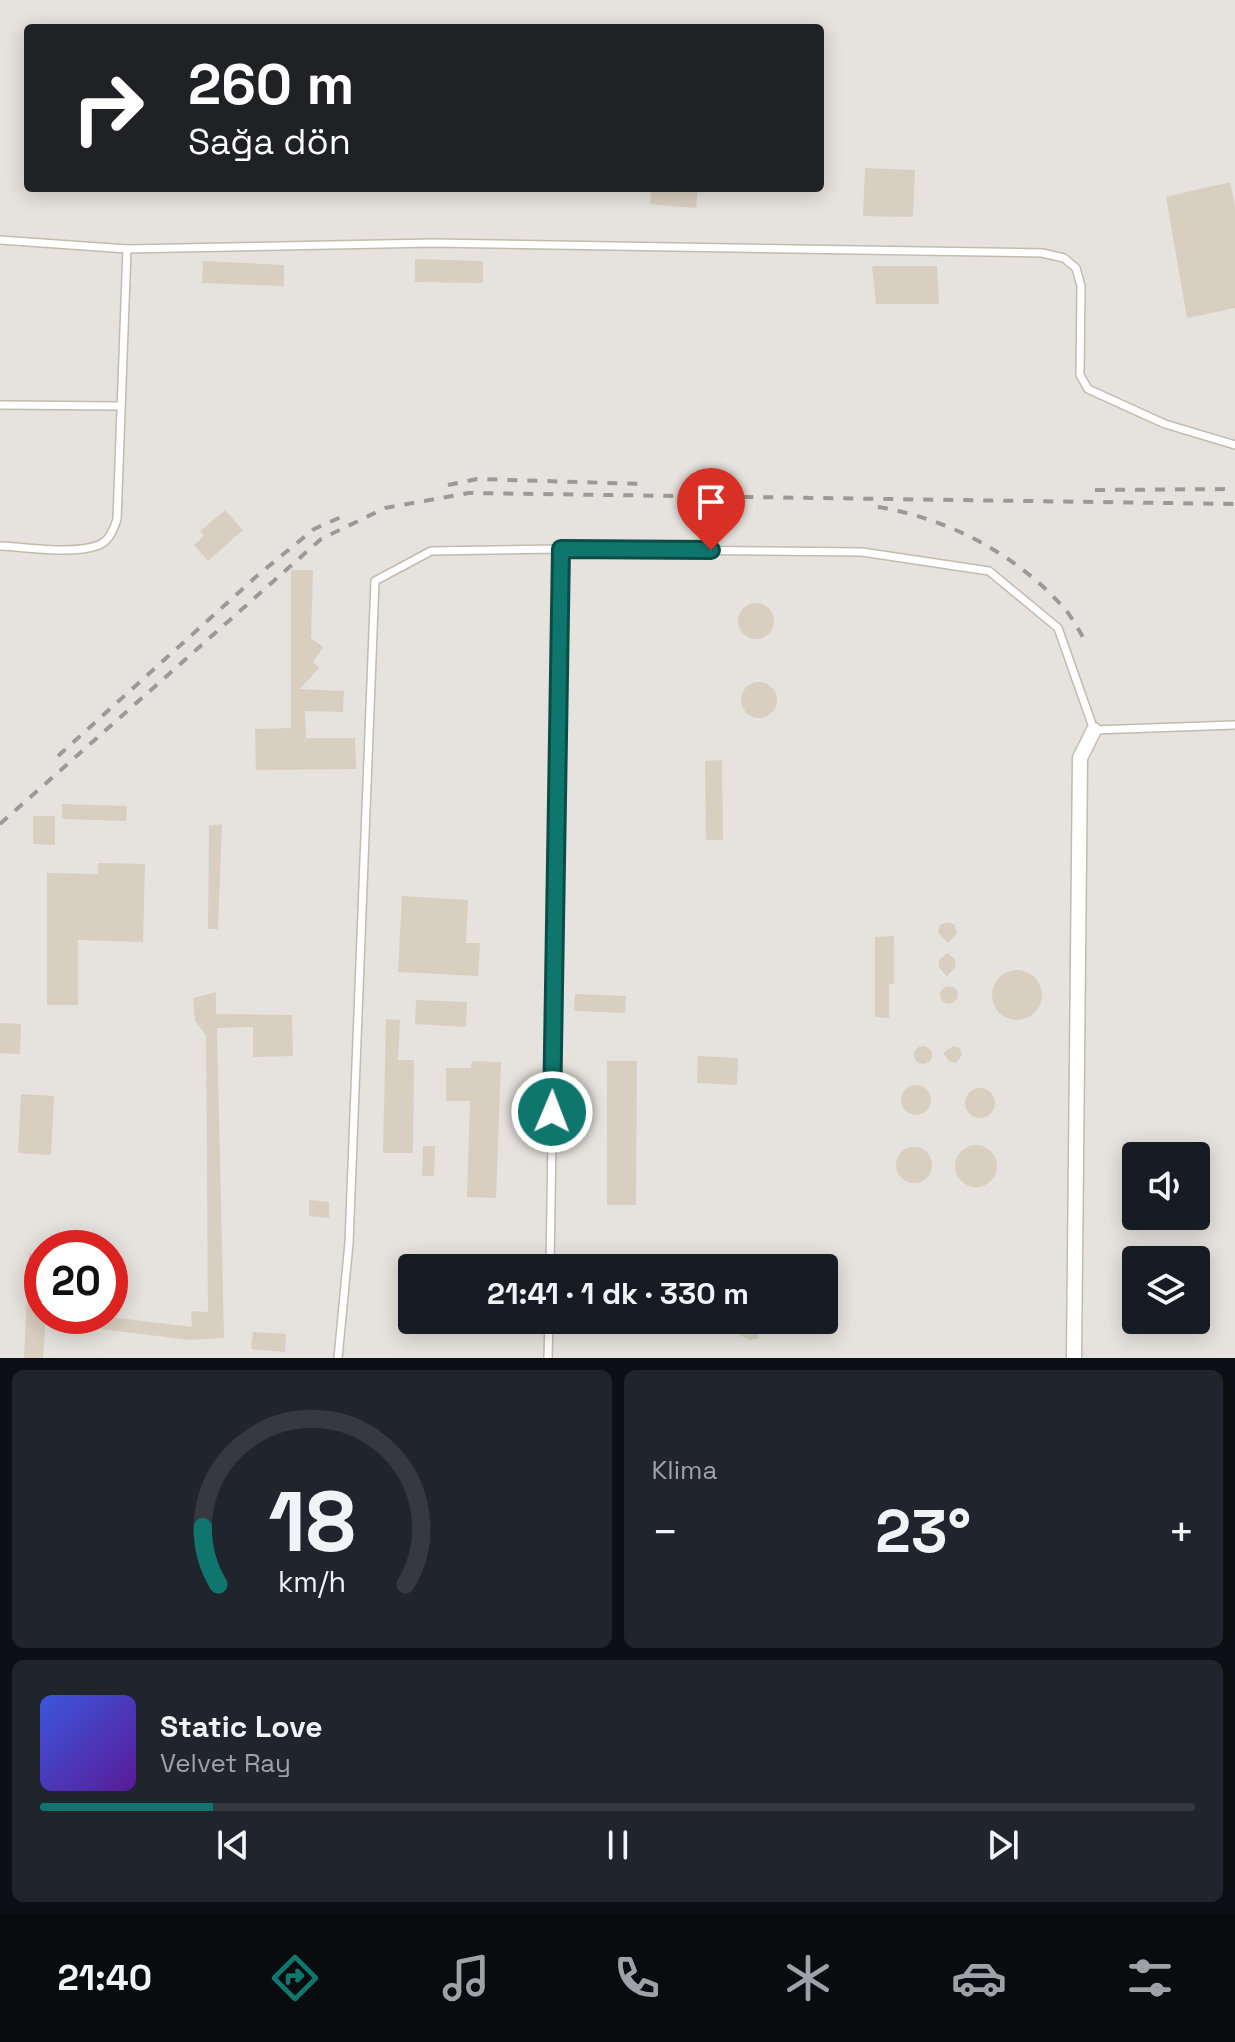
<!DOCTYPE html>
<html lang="tr">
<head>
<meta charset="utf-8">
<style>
	:root { --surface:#171b24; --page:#20242c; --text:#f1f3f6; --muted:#9ea1a6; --line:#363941; --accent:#0f766e }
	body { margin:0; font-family:"Space Grotesk",sans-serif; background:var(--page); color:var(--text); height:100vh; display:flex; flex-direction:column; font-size:30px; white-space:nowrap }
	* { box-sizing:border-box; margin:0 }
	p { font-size:26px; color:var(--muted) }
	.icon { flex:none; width:44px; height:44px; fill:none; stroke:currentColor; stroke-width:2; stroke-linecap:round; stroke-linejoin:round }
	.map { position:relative; height:1358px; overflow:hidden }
	.panel { display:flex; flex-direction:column; gap:12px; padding:12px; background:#0d0f14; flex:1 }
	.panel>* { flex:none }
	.hud { position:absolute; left:24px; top:24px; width:800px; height:168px; border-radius:8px; box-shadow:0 4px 20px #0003; background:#202124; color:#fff; overflow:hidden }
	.tools { position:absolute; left:1122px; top:1142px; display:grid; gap:16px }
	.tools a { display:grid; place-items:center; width:88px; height:88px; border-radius:8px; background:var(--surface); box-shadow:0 4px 20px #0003; font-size:40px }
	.speed { position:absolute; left:24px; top:1230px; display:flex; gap:16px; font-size:40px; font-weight:700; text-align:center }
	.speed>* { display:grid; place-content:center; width:104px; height:104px; border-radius:50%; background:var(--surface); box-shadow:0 4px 20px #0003; line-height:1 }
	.speed .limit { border:12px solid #d22; background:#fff; color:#111 }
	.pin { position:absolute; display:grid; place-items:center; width:68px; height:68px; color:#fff; margin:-82px -34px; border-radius:50% 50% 50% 0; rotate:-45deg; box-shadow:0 0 8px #0007 }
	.pin .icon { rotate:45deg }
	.me { position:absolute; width:88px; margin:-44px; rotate:1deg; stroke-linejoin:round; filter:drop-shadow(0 0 6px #0008) }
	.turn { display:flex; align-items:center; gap:28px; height:168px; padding:0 32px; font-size:36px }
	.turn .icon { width:104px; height:104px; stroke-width:2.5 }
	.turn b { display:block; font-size:56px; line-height:68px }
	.big { font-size:60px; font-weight:600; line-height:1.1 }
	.panel .tile { flex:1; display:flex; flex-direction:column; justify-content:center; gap:12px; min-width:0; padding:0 28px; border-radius:12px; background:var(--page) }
	.panel .dial { align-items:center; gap:0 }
	.dial svg { height:208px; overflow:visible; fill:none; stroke:var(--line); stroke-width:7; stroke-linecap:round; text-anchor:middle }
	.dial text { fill:var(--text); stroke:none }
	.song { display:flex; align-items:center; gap:24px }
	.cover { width:96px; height:96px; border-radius:12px; background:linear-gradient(135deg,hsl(230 70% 55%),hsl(270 70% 35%)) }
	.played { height:8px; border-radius:4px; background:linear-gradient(90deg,var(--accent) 15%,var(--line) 15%) }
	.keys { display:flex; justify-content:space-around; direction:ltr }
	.heat { display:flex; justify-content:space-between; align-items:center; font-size:44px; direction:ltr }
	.panel .tiles { flex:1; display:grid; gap:12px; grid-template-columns:1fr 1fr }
	.tile:last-child { grid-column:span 2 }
	.trip { position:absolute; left:398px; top:1254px; width:440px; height:80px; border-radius:8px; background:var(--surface); box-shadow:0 4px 20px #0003; font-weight:600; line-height:80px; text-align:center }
	.dock { display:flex; height:128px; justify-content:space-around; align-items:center; background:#090b0e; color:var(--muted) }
	.dock .icon { width:56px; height:56px }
	.dock .selected { color:var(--accent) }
	.dock b { font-size:36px; color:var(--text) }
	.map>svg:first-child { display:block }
	.industrial { fill:#e6e2dd; fill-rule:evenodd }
	.building { fill:#d8cfc1 }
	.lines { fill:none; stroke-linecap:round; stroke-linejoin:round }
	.service-casing { stroke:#c2bbae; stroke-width:10 }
	.minor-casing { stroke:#c2bbae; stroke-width:17 }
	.service { stroke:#fff; stroke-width:7 }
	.minor { stroke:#fff; stroke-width:14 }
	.rail { stroke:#9a9a9a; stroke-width:4; stroke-dasharray:10 10; stroke-linecap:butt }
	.route-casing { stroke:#0a4d48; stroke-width:20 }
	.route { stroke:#0f766e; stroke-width:14 }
</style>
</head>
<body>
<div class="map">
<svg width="1235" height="1358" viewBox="0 0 1235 1358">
	<rect width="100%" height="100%" fill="#f6f3ec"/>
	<path class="industrial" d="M0,0h1235v1358h-1235zM28,28h792v160h-792zM1136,1156h60v60h-60zM42,1248h68v68h-68zM1136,1260h60v60h-60zM412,1268h412v52h-412z"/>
	<g class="building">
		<polygon points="865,168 915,170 913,217 863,216"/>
		<polygon points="1230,182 1235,206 1235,308 1187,318 1166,197"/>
		<polygon points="651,188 698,188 696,208 650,204"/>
		<polygon points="415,259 483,261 483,283 415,282"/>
		<polygon points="203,261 284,265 284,286 202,283"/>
		<polygon points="872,266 937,266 939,304 876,304"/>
		<polygon points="225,510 243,530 208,561 194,545 204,536 200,531"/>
		<polygon points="291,570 313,570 311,638 323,647 313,662 319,668 300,689 344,691 343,712 305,711 306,738 355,738 356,769 256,770 255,729 291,728"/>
		<circle cx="756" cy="621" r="18"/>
		<circle cx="759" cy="700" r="18"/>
		<polygon points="722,760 723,840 706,840 705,761"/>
		<polygon points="62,804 127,806 126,821 62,819"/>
		<polygon points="33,816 55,816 55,845 33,844"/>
		<polygon points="222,824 218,929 208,929 209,826"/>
		<polygon points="98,863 145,864 143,942 78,940 78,1005 47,1005 47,873 98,874"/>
		<polygon points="402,896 468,900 466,943 480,943 478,976 398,972"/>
		<polygon points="948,922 955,925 957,933 948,943 938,933 940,925"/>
		<polygon points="894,936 894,984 889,984 889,1018 875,1017 875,937"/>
		<polygon points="947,953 954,958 956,966 947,977 938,966 940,959"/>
		<circle cx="1017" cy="995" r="25"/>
		<circle cx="949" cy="995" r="9"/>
		<polygon points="216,992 216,1014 292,1015 293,1056 253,1057 253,1027 217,1028 224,1338 190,1340 101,1329 102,1316 192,1327 191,1311 208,1312 206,1035 195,1021 193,998"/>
		<polygon points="575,994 626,996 625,1013 574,1011"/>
		<polygon points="416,1000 467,1002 466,1027 415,1024"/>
		<polygon points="386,1019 400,1020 398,1060 414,1060 413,1153 383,1153"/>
		<polygon points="0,1023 21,1024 20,1054 0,1053"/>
		<polygon points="953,1046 960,1048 962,1055 956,1063 949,1061 943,1053"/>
		<circle cx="923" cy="1055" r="9"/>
		<polygon points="698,1056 738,1058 737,1085 697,1083"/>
		<polygon points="472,1061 501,1062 496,1198 467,1197 470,1101 446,1101 446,1068 471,1068"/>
		<polygon points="607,1061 637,1061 636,1205 607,1205"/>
		<circle cx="916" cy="1100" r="15"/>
		<circle cx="980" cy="1103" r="15"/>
		<polygon points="21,1094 54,1096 51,1155 18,1153"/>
		<circle cx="976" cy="1166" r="21"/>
		<polygon points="423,1146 435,1146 434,1176 422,1176"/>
		<circle cx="914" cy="1165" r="18"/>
		<polygon points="309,1200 329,1202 329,1218 309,1216"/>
		<polygon points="29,1253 42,1254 42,1316 46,1316 43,1358 24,1358"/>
		<polygon points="752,1323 760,1329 758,1339 750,1340 738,1334"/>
		<polygon points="253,1332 286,1334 285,1352 251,1349"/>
	</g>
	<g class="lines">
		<g class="service-casing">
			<g id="service">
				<polyline points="0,240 127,249 433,243 1042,253 1064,258 1076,268 1081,286 1080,375 1088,389 1165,424 1235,445"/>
				<polyline points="0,405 120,406"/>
				<path d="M0,546c27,1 74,9 99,-1 10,-4 15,-16 18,-26l10,-270"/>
				<polyline points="550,1268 561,549"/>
				<polyline points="338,1358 349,1243 375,581 431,551 561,549 862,552 989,571 1058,628 1094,730 1235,725"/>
				<polyline points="548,1358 549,1320"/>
			</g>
		</g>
		<g class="minor-casing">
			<polyline id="minor" points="1074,1358 1080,758 1094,730"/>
		</g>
		<use href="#service" class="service"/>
		<use href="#minor" class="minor"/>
		<g class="rail">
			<polyline points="448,485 477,479 643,484"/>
			<polyline points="1095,490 1235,489"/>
			<path d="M878,507c70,11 139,48 186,101 9,10 16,25 23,36"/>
			<polyline points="58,756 258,575 314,529 341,517"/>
			<polyline points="0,824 321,539 385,508 469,493 1235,504"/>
		</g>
	</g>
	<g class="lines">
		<g class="route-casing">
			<polyline id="route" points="552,1112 561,549 711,550"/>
		</g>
		<use href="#route" class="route"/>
	</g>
</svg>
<div class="tools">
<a><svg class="icon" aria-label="sound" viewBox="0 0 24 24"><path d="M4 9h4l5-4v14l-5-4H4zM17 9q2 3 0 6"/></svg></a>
<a><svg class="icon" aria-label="layers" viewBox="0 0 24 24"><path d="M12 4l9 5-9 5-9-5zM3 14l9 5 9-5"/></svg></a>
</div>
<div class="speed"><div class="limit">20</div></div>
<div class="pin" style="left:711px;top:550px;background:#d93025"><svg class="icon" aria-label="arrive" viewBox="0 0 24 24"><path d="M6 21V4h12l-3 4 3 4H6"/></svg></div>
<svg class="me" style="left:552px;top:1112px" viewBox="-20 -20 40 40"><circle r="17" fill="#0f766e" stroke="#fff" stroke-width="3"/><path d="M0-11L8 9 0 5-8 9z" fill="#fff"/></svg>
<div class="trip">21:41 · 1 dk · 330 m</div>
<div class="hud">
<div class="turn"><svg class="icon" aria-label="right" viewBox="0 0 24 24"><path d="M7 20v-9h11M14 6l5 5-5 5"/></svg><div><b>260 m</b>Sağa dön</div></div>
</div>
</div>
<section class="panel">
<div class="tiles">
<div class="tile dial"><svg viewBox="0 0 100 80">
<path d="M14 69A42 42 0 1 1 86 69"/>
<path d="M14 69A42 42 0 0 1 8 47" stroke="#0f766e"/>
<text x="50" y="56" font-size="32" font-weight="700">18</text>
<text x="50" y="72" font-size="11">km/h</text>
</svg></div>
<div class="tile"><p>Klima</p>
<div class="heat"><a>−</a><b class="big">23°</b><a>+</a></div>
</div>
<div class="tile">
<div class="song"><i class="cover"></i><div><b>Static Love</b><p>Velvet Ray</p></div></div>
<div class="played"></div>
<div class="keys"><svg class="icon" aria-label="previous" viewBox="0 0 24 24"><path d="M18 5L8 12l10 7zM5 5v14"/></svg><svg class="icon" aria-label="pause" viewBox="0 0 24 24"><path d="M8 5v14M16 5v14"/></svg><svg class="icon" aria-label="next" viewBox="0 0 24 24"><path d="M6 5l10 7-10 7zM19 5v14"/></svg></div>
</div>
</div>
</section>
<nav class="dock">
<b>21:40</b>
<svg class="icon selected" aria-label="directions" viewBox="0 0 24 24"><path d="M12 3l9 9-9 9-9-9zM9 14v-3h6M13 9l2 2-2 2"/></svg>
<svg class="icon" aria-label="music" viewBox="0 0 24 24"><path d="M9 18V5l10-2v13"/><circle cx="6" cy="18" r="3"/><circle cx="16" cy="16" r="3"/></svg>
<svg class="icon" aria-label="phone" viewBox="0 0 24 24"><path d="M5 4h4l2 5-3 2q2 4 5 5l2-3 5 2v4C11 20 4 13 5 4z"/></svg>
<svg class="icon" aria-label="climate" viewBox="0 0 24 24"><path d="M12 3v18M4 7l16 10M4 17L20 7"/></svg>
<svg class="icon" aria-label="car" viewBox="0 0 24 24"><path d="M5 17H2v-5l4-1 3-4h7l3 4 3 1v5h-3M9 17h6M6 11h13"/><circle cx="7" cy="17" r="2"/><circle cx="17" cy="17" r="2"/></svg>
<svg class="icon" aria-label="filters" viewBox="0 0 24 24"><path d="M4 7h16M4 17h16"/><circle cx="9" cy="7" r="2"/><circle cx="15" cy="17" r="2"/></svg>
</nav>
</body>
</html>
